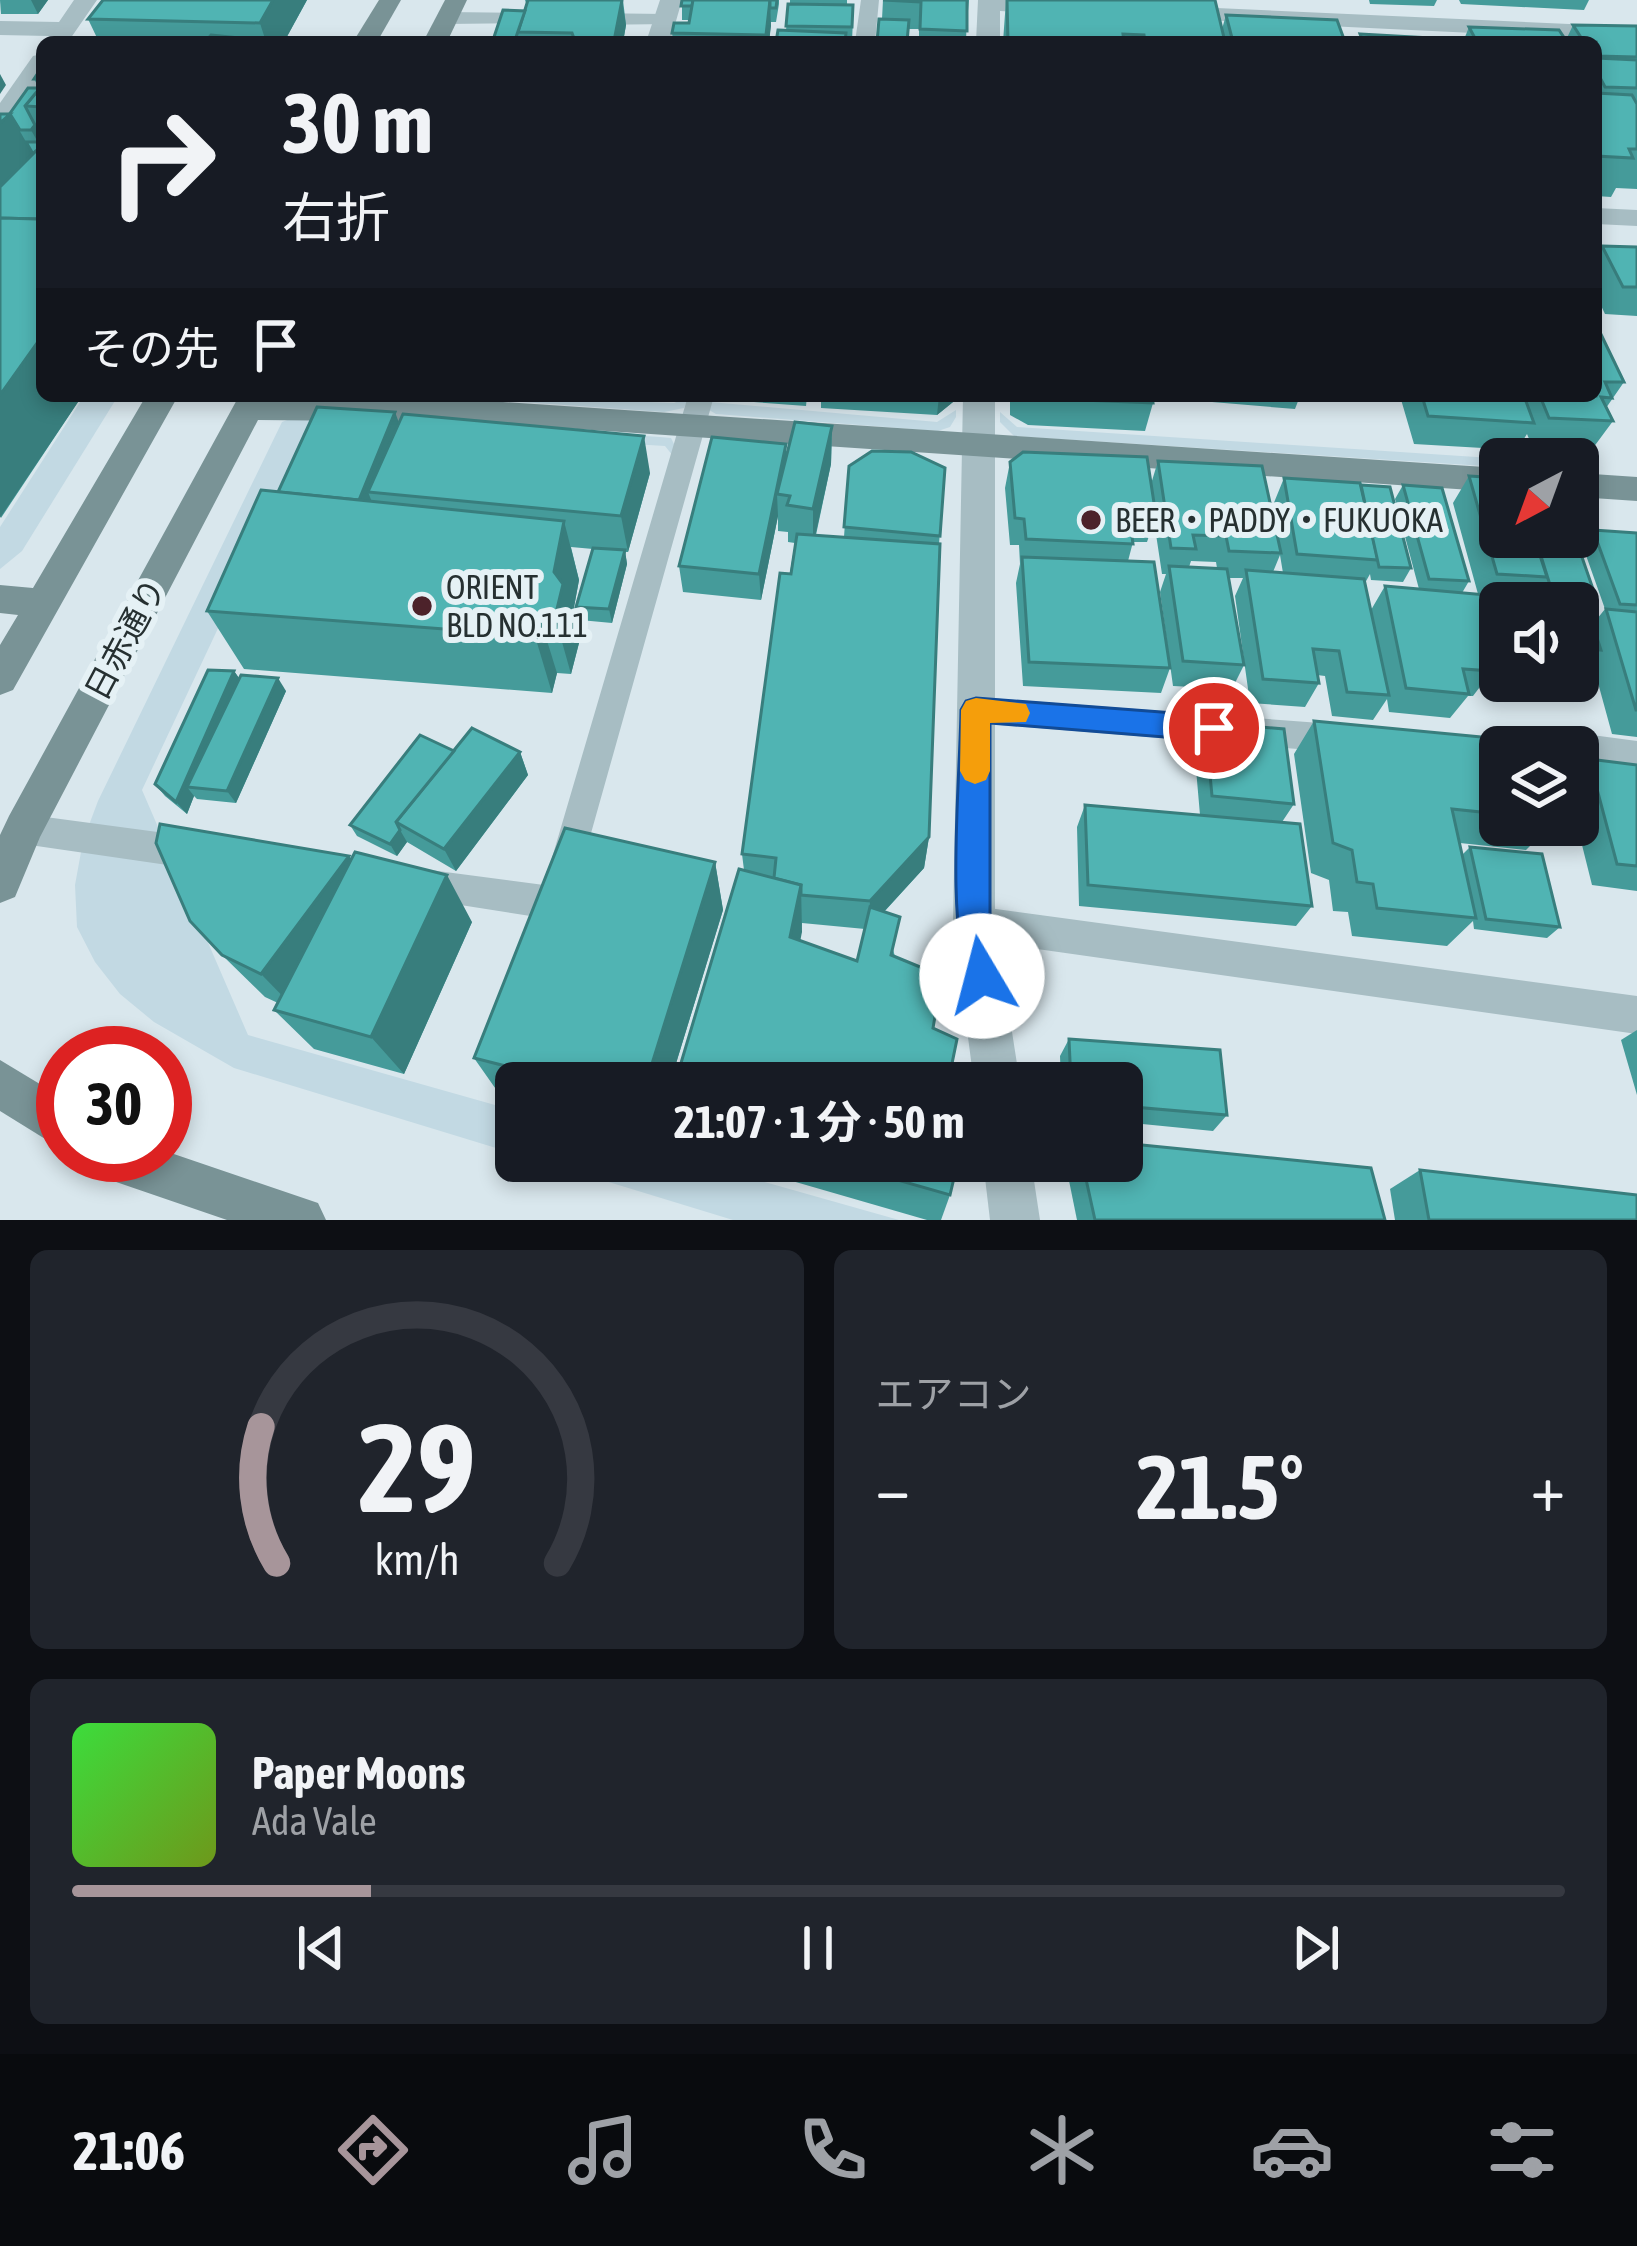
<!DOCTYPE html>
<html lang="ja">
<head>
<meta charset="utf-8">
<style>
	:root { --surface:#171b24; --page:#20242c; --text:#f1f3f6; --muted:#9ea1a6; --line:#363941; --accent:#a7959a }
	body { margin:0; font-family:"Asap Condensed","Noto Sans JP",sans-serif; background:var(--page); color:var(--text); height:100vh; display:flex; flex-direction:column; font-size:45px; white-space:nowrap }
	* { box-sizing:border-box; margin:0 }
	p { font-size:39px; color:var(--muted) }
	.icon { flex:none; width:66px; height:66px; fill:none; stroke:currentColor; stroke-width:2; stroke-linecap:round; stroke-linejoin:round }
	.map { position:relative; height:1220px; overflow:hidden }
	.side { display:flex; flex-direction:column; gap:30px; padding:30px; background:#0d0f14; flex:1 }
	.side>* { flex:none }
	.top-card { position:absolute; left:36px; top:36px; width:1566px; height:366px; border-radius:18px; box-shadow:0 6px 18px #0003; background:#171b24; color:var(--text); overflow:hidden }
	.needle { width:78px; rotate:221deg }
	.buttons { position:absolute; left:1479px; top:438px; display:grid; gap:24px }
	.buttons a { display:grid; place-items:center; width:120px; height:120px; border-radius:18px; background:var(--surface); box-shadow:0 6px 18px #0003; font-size:60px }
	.speed { position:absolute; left:36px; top:1026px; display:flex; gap:24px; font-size:60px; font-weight:700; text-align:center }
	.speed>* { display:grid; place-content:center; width:156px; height:156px; border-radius:50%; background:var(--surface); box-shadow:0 6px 18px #0003; line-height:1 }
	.speed .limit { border:18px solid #d22; background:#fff; color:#111 }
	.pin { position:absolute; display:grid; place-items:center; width:102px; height:102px; color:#fff; margin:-51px; border:6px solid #fff; border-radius:50%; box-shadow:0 3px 12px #0007 }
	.me { position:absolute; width:132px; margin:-66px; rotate:352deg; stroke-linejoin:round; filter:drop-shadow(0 0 9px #0008) }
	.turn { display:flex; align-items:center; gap:42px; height:252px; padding:0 48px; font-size:54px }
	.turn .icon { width:156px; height:156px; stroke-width:2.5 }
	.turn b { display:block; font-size:84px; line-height:102px }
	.then { display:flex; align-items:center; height:114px; padding:0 48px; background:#0003; gap:24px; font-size:45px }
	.big { font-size:90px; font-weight:700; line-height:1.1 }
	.side .card { flex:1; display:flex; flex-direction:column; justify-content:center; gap:18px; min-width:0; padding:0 42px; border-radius:18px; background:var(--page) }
	.side .dial { align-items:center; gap:0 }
	.dial svg { height:312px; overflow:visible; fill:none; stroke:var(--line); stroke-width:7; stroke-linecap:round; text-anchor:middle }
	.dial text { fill:var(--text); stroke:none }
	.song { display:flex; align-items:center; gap:36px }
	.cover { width:144px; height:144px; border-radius:18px; background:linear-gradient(135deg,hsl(120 70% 55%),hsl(80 70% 35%)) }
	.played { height:12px; border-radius:6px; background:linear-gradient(90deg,var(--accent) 20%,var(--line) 20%) }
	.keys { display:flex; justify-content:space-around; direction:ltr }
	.heat { display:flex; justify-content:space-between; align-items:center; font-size:66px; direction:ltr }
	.side .tiles { flex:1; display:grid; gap:30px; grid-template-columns:1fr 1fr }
	.card:last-child { grid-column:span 2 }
	.trip { position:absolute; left:495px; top:1062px; width:648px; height:120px; border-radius:18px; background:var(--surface); box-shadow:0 6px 18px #0003; font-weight:700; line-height:120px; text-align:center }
	.tab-bar { display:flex; height:192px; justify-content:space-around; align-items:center; background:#090b0e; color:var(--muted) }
	.tab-bar .icon { width:84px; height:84px }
	.tab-bar .on { color:var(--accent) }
	.tab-bar b { font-size:54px; color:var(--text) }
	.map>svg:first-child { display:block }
	.plaza { fill:#c2d9e3 }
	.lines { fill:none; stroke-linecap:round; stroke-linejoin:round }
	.lane { fill:#a7bdc3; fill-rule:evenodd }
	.street { fill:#a7bdc3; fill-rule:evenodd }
	.secondary { fill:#799396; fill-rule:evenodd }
	.wall { fill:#459b9a; fill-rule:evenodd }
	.shaded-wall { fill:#387e7d }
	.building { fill:#50b4b3; stroke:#387e7d; stroke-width:3 }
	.route { fill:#1a73e8; stroke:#114b97; stroke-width:3 }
	.slow { fill:#f59e0b }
	.poi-dot { fill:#4c222a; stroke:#e5f1f5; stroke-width:4.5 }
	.labels { text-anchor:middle; stroke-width:12; stroke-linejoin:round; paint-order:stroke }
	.poi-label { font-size:33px; fill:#263031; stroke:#e5f1f5; text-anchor:start }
	.street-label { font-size:33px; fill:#263031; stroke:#e5f1f5 }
</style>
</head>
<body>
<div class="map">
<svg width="1637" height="1220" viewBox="0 0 1637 1220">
	<rect width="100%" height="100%" fill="#d9e7ed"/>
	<g class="plaza">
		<polygon points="84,396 118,396 22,551 0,569 0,527"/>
		<polygon points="491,396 674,403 690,396 684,408 664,412 494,400"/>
		<polygon points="710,402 937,422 956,410 956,417 950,427 938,431 716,414 709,410"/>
		<polygon points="1000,412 1017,427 1507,459 1500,459 1500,467 1014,436 1000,422"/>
		<polygon points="302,414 660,437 671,438 675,446 673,456 665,446 314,424 142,790 248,1035 516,1111 516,1154 234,1068 154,1022 120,994 95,962 77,927 75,885 83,841 98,801 282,422"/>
		<polygon points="540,1161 691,1161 899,1220 733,1220"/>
	</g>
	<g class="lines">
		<g class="lane">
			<polygon points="861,0 879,0 875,42 855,42"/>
			<polygon points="539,13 546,15 546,23 447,24 437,18 447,12"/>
			<polygon points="665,14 672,16 672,24 587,25 577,19 587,13"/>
			<polygon points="688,396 714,396 568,915 556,920 403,896 398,884 403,872 415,868 544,885"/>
			<polygon points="976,697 1347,725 1358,729 1363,739 1358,749 1347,753 976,723 965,720 960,710 965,700"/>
			<polygon points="1547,729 1637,741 1637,769 1578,761 1578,747 1512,747 1517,737"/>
			<polygon points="23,814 195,837 207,842 212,853 207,864 195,869 23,844 11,840 6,829 11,818"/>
			<polygon points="974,906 1637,996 1637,1034 974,940 961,935 956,923 961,911"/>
		</g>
		<g class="street">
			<polygon points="74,0 97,0 68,42 44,42 49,36 0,35 0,21 59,22"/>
			<polygon points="660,0 682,0 670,42 646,42"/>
			<polygon points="978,0 1051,0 1062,7 1051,14 1000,11 1000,42 976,42"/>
			<polygon points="1172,6 1637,27 1637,41 1164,18 1161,13"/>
			<polygon points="42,54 42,78 9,126 0,129 0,103 33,56"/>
			<polygon points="1596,208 1637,210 1637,226 1596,224"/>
			<polygon points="963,396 995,396 995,923 1020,1083 974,1083 953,923"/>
			<polygon points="983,1161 1031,1161 1040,1220 990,1220"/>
		</g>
		<g class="secondary">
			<polygon points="379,0 401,0 377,42 353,42"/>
			<polygon points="445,0 467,0 447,42 423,42"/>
			<polygon points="146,396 178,396 13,690 0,695 0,645 18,615 0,613 0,585 33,588"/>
			<polygon points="239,396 474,400 1500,468 1500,492 474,422 258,420 40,837 15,897 0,903 0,835 9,816"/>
			<polygon points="1578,473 1637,477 1637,501 1578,497"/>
			<polygon points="0,1060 63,1098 63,1150 0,1111"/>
			<polygon points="165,1151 318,1203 326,1220 227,1220 87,1172 80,1155 165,1155"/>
		</g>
	</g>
	<g class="wall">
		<polygon points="0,0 48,0 38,14 1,14"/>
		<polygon points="103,0 307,0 284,42 99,42 88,19"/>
		<polygon points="525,0 623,0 626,25 623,42 493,42 493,40 525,11 527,6"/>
		<polygon points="682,0 779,0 779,4 776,22 771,22 769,42 673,42 672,33 689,23 689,20 682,20"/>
		<polygon points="790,0 847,0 847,5 853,19 852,41 786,31 788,4 790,4"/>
		<polygon points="883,0 969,0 968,11 967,11 966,42 919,42 919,29 908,29 882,19"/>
		<polygon points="1006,0 1215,0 1222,29 1226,15 1345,42 1003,42"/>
		<polygon points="1369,0 1437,0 1434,6 1370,4"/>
		<polygon points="1459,0 1589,0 1584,10 1461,4"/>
		<polygon points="1573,25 1637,26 1637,189 1616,188 1611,197 1596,196 1596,42 1463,42 1469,27 1566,40"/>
		<polygon points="34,79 42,79 42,396 82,396 1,518 9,114 39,88"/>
		<polygon points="1602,246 1637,247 1637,316 1605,314 1596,295 1596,256"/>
		<polygon points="1596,324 1624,382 1606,408 1613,421 1593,448 1532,446 1527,434 1517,450 1414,444 1400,396 1596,396"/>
		<polygon points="726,396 807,396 806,406 727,400"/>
		<polygon points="821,396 953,396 953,402 937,415 821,408"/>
		<polygon points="1010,396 1152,396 1153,403 1145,431 1028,425 1010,415"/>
		<polygon points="1176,396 1300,396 1295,409 1176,399"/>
		<path d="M832,426l-1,38 -15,71 28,2 5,-71 96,2 -6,76 -10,293 -5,31 -40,44 11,45 -220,126 69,-213 -2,-16 53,-311 -7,-1v-10l-10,-1v-15l-17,84 -78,-8 -4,-26 107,-122v13zM802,923l63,6 -8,32 -57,-21z"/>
		<path d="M1158,461l119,73 -4,-29 11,-27 127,90 -8,14 -32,-2 -1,-6 -5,9 6,27 14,-24 34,3 -24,-90 8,-14 66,96 -7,12 16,1 -25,-91 16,-27 124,113 -11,13 -42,-3 -3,-8 -6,8 -31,4v64l-9,-1 1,5 -19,25h-5l-18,22 -61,-6 -2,-13 -14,21 -41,-4 -7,-40 -8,-1 2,8 -14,24 -55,-4 -15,-107 8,-18h-14l15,87 -12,24 -59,-3 -13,-94 6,-18h-4l-8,-53 -7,21h-14l-5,19 42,107 -9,25 -138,-7 -7,-103 4,-19 -1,-19h-9l-5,-57 5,-26 141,22zM1280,555l3,18 -10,-1zM1191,561l25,1 1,6 -28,-1z"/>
		<polygon points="650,473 628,552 625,552 627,564 612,623 580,620 576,607 593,549 571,547 579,580 572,618 579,643 571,674 557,673 552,693 244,669 207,611 278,492"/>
		<polygon points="1593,530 1637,533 1637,737 1612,734 1592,661 1578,675 1578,603 1593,624 1605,609 1582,544"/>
		<polygon points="234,671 239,678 286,691 236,803 197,799 194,796 187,814 165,796 155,784"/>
		<polygon points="1314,721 1500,747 1500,825 1551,825 1526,850 1460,843 1462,855 1470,847 1560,927 1547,938 1474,929 1473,921 1447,946 1352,936 1348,912 1333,911 1329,880 1311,873 1294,754"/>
		<polygon points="1205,722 1294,804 1282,822 1312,906 1296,926 1079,906 1077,827 1085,805 1200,815 1194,746"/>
		<polygon points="454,751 520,752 528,775 456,871 407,842 397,856 357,836 350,825"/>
		<polygon points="1589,759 1637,765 1637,891 1592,885 1577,825 1578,770"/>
		<polygon points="349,856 352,859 472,922 404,1074 314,1049 274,1010 278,1003 265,997 222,955"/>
		<polygon points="715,862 723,910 670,1083 516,1083 516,1099 500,1095 474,1058"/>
		<polygon points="1637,1030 1637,1095 1621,1040"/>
		<polygon points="1069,1039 1227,1115 1213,1131 1122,1122 1122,1083 1061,1083 1060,1056"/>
		<polygon points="723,1161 958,1161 950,1195 941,1220 927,1220"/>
		<polygon points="1065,1161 1122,1161 1385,1220 1077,1220"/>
		<polygon points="1420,1170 1637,1220 1395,1220 1390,1189"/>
	</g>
	<g class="shaded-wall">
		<polygon points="31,0 48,0 38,14"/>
		<polygon points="273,0 307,0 284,42 266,42 260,23"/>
		<polygon points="622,0 626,25 623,42 614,42"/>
		<polygon points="770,0 771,26 769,42 766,42"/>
		<polygon points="0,74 6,85 0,94"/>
		<polygon points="10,114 37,161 0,211 0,123"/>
		<polygon points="35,125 42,138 39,144 31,130"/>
		<polygon points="42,336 42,396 82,396 0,518 0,395"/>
		<polygon points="939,396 953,396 953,402 937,415"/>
		<polygon points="395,412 405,439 368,492 376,512 352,516"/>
		<polygon points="832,426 831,464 813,546 813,509"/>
		<polygon points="644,436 650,473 628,552 621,516"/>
		<polygon points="786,444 787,471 777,494 778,516 761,600 759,574"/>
		<polygon points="564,521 579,580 572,618 579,643 571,674 555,617 554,572"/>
		<polygon points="625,550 627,564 612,623 609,609"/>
		<polygon points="539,615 557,673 552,693 535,636"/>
		<polygon points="234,671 243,684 187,787 194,796 187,814 176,802"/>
		<polygon points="278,678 286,691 236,803 227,791"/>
		<polygon points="520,752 528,775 456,871 444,849"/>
		<polygon points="400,830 407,842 397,856 390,844"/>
		<polygon points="929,837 924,868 868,929 870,901"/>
		<polygon points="349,856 381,903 301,1015 261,974"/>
		<polygon points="715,862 723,910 670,1083 646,1083"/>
		<polygon points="447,875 472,922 404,1074 371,1037"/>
		<polygon points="801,885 802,932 792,981 790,937"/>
	</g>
	<g class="building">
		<polygon points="103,0 273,0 260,23 88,19"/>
		<polygon points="528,0 622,0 614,41 575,41 572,33 518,32"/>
		<polygon points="682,0 693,0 692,6 681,6"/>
		<polygon points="693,0 770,0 766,35 672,33 674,23 689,23"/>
		<polygon points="770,0 777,0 776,8 770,8"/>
		<polygon points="883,0 967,0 967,31 920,29 921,2"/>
		<polygon points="1007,0 1215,0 1225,42 1145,42 1144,35 1123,34 1124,42 1008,42"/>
		<polygon points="788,4 853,5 852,27 786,26"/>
		<polygon points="503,10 525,11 515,40 493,40"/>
		<polygon points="1226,15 1337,20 1345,42 1233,42"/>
		<polygon points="879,19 909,20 907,42 877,42"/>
		<polygon points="1573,25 1637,26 1637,57 1596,56 1596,42 1584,42"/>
		<polygon points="1469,27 1559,30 1567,42 1477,42"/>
		<polygon points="778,30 846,33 845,42 776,42"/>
		<polygon points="1360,34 1448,39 1449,42 1363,42"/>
		<polygon points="211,35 267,41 205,42"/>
		<polygon points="1596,58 1637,60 1637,88 1605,87 1596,70"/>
		<polygon points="42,67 42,79 34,79"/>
		<polygon points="42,85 42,107 25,106"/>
		<polygon points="28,88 40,88 25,106 35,125 31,130 20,130 10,114 8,116"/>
		<polygon points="1596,93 1632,95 1637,104 1637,149 1629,149 1633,158 1596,156"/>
		<polygon points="0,114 10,114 0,123"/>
		<polygon points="26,142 42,142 42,151 36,151 33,154"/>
		<polygon points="36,151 42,151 42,212 37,219 0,218 0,187"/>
		<polygon points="42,212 42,336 0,395 0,218 37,219"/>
		<polygon points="1602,246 1637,247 1637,287 1623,287"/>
		<polygon points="1596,324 1624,382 1605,382 1612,398 1601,397 1613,421 1549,418 1540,396 1596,396"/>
		<polygon points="1030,396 1152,396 1153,403 1033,398"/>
		<polygon points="1422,396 1524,396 1534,423 1428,416"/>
		<polygon points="317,407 395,412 359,500 278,492"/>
		<polygon points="403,414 644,436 621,516 368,492"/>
		<polygon points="795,422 832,426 813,509 787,505 790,496 777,494"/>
		<polygon points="712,437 786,444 759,574 679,566"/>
		<polygon points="872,451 911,452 945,468 940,536 844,527 849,466"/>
		<polygon points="1023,452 1147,457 1156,516 1129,515 1133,544 1026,539 1024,519 1015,518 1010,462"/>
		<polygon points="1158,461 1262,466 1281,553 1229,551 1226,536 1193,535 1196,549 1171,548"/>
		<polygon points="1469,476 1500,478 1500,537 1534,537 1547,577 1497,574"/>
		<polygon points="1284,478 1360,483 1378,560 1297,554"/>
		<polygon points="1361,485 1390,487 1411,568 1379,567"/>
		<polygon points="1403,485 1442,488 1469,581 1429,579"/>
		<polygon points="261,490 564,521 554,572 563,584 555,617 539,615 535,636 207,611"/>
		<polygon points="1593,530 1637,533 1637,605 1620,604"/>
		<polygon points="797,534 940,544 929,837 870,901 801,895 801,885 774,878 776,858 742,854 780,573 791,574"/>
		<polygon points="1535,537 1575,537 1593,589 1550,585"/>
		<polygon points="593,548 625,550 609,609 576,607"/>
		<polygon points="1022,557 1154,562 1170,668 1029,662"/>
		<polygon points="1169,566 1227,569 1244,665 1183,661"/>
		<polygon points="1246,570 1364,579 1389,695 1347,692 1339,651 1313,649 1319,683 1263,679"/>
		<polygon points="1385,586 1577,603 1500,603 1500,641 1485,639 1492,671 1463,669 1469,694 1406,688"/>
		<polygon points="1578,603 1586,604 1601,650 1578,648"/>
		<polygon points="1606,609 1637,612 1637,710 1636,710"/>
		<polygon points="208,670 234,671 176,802 155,784"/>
		<polygon points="241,675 278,678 227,791 187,787"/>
		<polygon points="1314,721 1535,742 1537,747 1500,747 1500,814 1452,809 1476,918 1377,908 1373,884 1357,882 1352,850 1333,843"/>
		<polygon points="1205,722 1284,729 1294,804 1212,796"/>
		<polygon points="472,728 520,752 444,849 396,822"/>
		<polygon points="420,735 454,751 396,822 400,830 390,844 350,825"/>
		<polygon points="1589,759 1637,765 1637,866 1617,864"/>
		<polygon points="1085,805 1300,824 1312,906 1088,885"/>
		<polygon points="160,824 349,856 261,974 222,955 190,921 156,843"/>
		<polygon points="565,828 715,862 646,1083 573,1083 474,1058"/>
		<polygon points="1470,847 1542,854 1560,927 1486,919"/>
		<polygon points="355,852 447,875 371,1037 274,1010"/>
		<polygon points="739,869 801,885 790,937 857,961 870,907 900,917 891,955 942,976 933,1028 957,1039 948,1083 675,1083"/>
		<polygon points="1069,1039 1220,1050 1227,1115 1122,1106 1122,1083 1071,1083"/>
		<polygon points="1122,1143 1371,1168 1385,1220 1095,1220 1082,1161 1122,1161"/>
		<polygon points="831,1161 958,1161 950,1195"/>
		<polygon points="1420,1170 1637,1195 1637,1220 1429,1220"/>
	</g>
	<path class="route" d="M976,698l238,18 10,4 5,8 -5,9 -10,4 -224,-18v200l9,53 -5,11 -12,5 -11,-5c-26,-60 -11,-207 -10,-277l5,-9z"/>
	<polygon class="slow" points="976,698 1026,704 1030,713 1026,722 990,723 990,771 986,780 975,784 965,780 960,771 961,710 966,701"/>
	<g class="poi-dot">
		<circle cx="1091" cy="520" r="12"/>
		<circle cx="422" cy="606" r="12"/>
	</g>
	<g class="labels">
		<g class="poi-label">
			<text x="1115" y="532">BEER・PADDY・FUKUOKA</text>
			<text x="446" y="599">ORIENT<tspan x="446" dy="38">BLD NO.111</tspan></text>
		</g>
		<g class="street-label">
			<text transform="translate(125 639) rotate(-62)" y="12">日赤通り</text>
		</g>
	</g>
</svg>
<div class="buttons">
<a><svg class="needle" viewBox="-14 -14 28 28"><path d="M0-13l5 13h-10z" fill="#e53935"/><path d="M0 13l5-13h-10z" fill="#9ea1a6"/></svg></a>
<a><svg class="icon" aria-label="sound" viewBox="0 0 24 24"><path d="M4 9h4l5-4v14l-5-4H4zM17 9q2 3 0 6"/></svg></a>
<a><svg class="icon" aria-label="layers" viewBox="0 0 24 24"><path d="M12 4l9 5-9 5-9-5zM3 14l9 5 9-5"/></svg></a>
</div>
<div class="speed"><div class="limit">30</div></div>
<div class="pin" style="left:1214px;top:728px;background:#d93025"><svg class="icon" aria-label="arrive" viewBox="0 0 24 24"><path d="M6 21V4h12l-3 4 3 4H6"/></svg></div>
<svg class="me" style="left:982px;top:976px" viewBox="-20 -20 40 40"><circle r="19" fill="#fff"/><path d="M0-13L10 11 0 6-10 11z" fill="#1a73e8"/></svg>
<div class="trip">21:07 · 1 分 · 50 m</div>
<div class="top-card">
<div class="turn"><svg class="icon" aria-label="right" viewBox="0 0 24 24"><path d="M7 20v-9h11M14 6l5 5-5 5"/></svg><div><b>30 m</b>右折</div></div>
<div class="then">その先<svg class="icon" aria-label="arrive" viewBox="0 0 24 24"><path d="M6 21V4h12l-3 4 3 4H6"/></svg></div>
</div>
</div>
<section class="side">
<div class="tiles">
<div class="card dial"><svg viewBox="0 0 100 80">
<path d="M14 69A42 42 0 1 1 86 69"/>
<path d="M14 69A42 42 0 0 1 10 34" stroke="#a7959a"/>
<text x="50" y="56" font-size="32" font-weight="700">29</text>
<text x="50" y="72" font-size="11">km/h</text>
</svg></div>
<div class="card"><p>エアコン</p>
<div class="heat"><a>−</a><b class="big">21.5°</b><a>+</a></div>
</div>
<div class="card">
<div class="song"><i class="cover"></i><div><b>Paper Moons</b><p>Ada Vale</p></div></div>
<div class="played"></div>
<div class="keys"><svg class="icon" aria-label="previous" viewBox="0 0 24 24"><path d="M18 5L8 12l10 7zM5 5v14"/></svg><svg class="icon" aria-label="pause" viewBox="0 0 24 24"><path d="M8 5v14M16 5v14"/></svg><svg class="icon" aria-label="next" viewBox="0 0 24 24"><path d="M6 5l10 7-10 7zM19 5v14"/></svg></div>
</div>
</div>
</section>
<nav class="tab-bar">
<b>21:06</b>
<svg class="icon on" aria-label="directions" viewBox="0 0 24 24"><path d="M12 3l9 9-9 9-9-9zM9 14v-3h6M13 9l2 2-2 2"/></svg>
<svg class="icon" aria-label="music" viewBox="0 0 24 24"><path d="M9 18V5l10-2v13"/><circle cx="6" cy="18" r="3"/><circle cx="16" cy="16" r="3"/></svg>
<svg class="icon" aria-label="phone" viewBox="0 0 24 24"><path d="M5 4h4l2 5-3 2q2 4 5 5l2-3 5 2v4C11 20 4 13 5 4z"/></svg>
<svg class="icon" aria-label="climate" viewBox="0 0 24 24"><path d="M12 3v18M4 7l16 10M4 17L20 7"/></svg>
<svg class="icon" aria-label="car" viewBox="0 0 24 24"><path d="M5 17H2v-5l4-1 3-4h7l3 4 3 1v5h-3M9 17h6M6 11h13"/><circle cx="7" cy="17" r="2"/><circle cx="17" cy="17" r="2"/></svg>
<svg class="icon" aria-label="filters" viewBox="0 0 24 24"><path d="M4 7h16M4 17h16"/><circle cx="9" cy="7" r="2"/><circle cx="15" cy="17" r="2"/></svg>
</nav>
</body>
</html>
